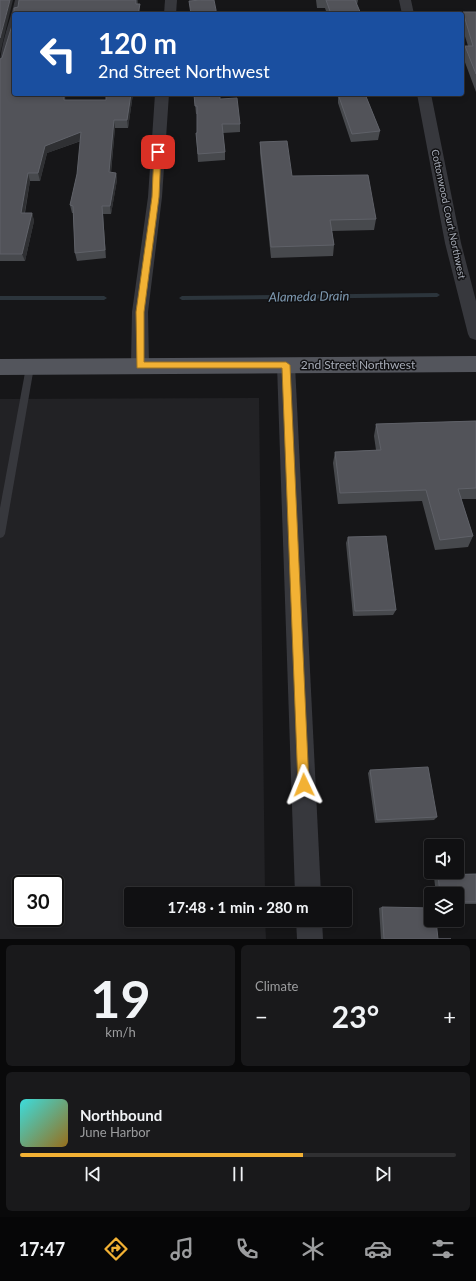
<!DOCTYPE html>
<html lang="en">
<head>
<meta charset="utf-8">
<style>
	:root { --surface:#101012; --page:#19191b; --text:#f1f3f6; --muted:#9c9d9f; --line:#303032; --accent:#f2b134 }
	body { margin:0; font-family:Lato,sans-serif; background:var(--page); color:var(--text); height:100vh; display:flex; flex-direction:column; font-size:15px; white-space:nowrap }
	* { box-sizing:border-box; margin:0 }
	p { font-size:13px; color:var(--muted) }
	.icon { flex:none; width:22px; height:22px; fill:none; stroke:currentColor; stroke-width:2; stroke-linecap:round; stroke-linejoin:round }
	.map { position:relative; height:939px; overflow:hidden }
	.panel { display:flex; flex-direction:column; gap:6px; padding:6px; background:#09090a; flex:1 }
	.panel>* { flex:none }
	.top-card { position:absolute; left:12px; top:12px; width:452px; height:84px; border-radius:4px; box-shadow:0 2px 6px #0003,0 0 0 1px var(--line); background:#1a4fa0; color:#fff; overflow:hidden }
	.tools { position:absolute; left:424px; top:839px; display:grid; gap:8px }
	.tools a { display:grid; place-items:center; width:40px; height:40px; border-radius:4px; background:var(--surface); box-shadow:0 2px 6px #0003,0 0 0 1px var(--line); font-size:20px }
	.speed { position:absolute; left:12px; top:875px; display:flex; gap:8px; font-size:20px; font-weight:700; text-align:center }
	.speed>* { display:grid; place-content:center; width:52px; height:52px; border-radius:50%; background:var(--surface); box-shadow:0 2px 6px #0003,0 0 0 1px var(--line); line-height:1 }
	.speed .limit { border:2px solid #111; border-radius:6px; background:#fff; color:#111 }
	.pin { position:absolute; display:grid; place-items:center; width:34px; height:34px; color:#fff; margin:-17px; border-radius:8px; box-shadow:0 2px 6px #0006 }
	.me { position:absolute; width:44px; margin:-22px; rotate:358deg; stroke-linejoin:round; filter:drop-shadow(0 0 3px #0008) }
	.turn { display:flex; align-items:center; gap:14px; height:84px; padding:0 20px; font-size:18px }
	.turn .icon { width:52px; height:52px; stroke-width:2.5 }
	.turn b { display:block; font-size:28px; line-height:34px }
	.big { font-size:30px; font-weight:700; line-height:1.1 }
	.panel .widget { flex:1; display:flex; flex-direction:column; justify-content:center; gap:6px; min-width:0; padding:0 14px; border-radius:6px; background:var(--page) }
	.panel .dial { align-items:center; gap:0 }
	.dial b { font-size:52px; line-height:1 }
	.song { display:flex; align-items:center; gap:12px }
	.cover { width:48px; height:48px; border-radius:6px; background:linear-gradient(135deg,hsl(180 70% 55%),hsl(40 70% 35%)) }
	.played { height:4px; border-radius:2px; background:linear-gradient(90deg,var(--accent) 65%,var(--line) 65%) }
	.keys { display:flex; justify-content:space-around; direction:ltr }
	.heat { display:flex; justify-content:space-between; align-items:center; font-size:22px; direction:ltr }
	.panel .tiles { flex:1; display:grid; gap:6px; grid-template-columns:1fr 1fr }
	.widget:last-child { grid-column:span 2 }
	.trip { position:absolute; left:124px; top:887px; width:228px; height:40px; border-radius:4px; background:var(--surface); box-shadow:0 2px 6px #0003,0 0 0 1px var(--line); font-weight:700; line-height:40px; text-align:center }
	.tab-bar { display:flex; height:64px; justify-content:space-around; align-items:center; background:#060607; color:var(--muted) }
	.tab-bar .icon { width:28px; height:28px }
	.tab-bar .active { color:var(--accent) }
	.tab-bar b { font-size:18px; color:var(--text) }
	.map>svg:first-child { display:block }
	.built { fill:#222225; fill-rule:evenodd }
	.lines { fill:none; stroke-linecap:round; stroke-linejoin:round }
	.stream { fill:#2c353c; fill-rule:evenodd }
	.lane { fill:#37383d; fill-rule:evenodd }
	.street { fill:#37383d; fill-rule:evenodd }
	.primary { fill:#53555c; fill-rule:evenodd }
	.wall { fill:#47494d }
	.shaded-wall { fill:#2f3033 }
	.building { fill:#525359; stroke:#5f6168 }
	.route { fill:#f2b134; stroke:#9d7322 }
	.labels { text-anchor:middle; stroke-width:3; stroke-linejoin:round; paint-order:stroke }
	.far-street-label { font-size:10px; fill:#a8adb8; stroke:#111113 }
	.street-label { font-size:12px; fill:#a8adb8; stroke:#111113 }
	.water-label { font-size:13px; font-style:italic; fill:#7f9bb3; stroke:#111113 }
</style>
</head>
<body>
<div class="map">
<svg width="476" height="939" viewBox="0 0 476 939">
	<rect width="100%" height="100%" fill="#161618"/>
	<path class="built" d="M259,398l6,496h-134v26h134l1,19h-266v-540zM21,884h34v34h-34z"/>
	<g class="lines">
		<g class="stream">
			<polygon points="437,293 440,295 437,297 182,300 179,298 182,296"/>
			<polygon points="0,296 104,296 107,298 104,300 0,300"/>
		</g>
		<g class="lane">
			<path d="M15,0h6l-3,14h-4v12l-11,39 -3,2c0,-23 10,-45 15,-67z"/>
			<polygon points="30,364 34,367 5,534 3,537 0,538 0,508 26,367"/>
		</g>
		<g class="street">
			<polygon points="165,0 177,0 176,14 164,14"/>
			<polygon points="399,0 411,0 414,14 402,14"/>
			<polygon points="155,94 169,94 162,197 148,312 149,365 146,370 140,372 134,370 131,365 132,312 148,197"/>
			<polygon points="417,94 431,94 461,243 476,301 476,340 470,338 468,334 445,243"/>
			<polygon points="286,358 292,360 295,365 321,894 295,894 277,365 280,360"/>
			<polygon points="296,920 322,920 323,939 297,939"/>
		</g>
		<polygon class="primary" points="476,356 476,372 0,375 0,359"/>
	</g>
	<g class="wall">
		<polygon points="19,0 138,0 138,4 140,4 140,14 14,14 14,94 65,94 65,100 106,100 106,94 134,94 133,94 128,128 115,128 111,173 116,173 117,180 111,214 103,214 106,258 77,261 75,253 73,213 72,213 70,205 77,174 81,141 47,153 40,181 30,181 25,213 32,213 34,221 25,261 0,261 0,59 2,58 14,19 14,8 18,7"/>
		<polygon points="316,0 358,0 357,5 361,14 327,14 325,8 317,8"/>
		<polygon points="463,12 476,12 476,92 463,57 465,46 468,46 462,27 462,18"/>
		<polygon points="194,94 220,99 240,124 240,132 223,133 225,152 225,160 198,162 196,133 197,133 197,114 196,114"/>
		<polygon points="338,94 372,94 365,94 380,131 378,140 351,142 338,103"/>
		<polygon points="260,142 292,176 376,219 374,230 332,231 334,245 333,256 271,258 260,153"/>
		<polygon points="476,421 476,499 461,499 473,536 468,547 435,550 422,501 338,504 333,463 335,452 376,450 374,436 376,424"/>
		<polygon points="348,537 396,610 393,615 353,616 346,543"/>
		<polygon points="370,770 437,817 434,820 375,823 368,773"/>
		<polygon points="476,874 476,904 457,904 457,894 436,894 434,877 438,875"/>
		<polygon points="382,907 438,939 451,939 381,939 379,908"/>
	</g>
	<g class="shaded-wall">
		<polygon points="10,0 13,0 0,54 0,38"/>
		<polygon points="136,0 138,0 137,12 136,4"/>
		<polygon points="140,4 140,14 138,14"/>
		<polygon points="64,94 65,94 66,108 64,100"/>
		<polygon points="131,94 133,94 128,128 127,120"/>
		<polygon points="114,120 115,128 110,180 109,172"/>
		<polygon points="81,132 83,140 47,153 40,181 38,173 45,146"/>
		<polygon points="28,173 30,181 23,221 21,213"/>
		<polygon points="116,173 117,180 111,214 110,206"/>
		<polygon points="102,206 103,214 106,258 105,250"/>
		<polygon points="32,213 34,221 25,261 22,254"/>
	</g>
	<g class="building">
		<polygon points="0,0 10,0 0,38"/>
		<polygon points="19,0 136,0 136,4 140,4 138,14 14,14 14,94 64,94 64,100 106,100 106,94 131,94 127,120 114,120 109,172 116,173 110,206 102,206 105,250 75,253 73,206 70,205 77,174 81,132 45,146 38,173 28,173 21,213 32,213 22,254 0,254 0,59 2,58 14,19 14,8 18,7"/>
		<polygon points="201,0 214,0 216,10 216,14 191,14 189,1"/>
		<polygon points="326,0 355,0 361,14 331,14"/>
		<polygon points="463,12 476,12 476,74 465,46 473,46"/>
		<polygon points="194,94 220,94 220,99 237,98 240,124 222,124 225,152 198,154 196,133 197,133 197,106 195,106"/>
		<polygon points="338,94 365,94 380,131 352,134"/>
		<polygon points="287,141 292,176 368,175 376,219 330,220 334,245 271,247 260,142"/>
		<polygon points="476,421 476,488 458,489 473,536 440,540 426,490 340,493 335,452 381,450 376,424"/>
		<polygon points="386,536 396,610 355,611 348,537"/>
		<polygon points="428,767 437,817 377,820 370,770"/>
		<polygon points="476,874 476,902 457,902 457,894 440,894 438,875"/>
		<polygon points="382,907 431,908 431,920 436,920 438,939 451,939 384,939"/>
	</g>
	<polygon class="route" points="158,150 161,152 159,197 144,312 144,362 286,362 290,365 309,785 308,789 304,791 299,789 298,785 282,368 137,368 136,312 152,197 154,152"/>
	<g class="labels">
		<g class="far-street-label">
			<text transform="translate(449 214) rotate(78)" y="4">Cottonwood Court Northwest</text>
		</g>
		<g class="street-label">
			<text x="358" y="369">2nd Street Northwest</text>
		</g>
		<g class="water-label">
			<text transform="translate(309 296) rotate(-1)" y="5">Alameda Drain</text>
		</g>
	</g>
</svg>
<div class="tools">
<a><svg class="icon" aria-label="sound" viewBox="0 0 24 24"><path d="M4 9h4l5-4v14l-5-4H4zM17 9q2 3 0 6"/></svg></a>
<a><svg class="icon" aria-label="layers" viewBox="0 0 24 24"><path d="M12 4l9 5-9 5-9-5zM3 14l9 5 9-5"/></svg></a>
</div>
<div class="speed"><div class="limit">30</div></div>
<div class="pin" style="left:158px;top:152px;background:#d93025"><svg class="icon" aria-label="arrive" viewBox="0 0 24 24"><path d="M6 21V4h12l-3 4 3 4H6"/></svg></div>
<svg class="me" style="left:304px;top:785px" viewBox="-20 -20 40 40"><path d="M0-17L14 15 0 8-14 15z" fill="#f2b134" stroke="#fff" stroke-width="4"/></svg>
<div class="trip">17:48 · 1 min · 280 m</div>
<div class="top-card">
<div class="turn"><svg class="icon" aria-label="left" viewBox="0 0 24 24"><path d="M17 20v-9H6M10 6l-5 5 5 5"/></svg><div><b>120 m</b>2nd Street Northwest</div></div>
</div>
</div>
<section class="panel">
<div class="tiles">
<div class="widget dial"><b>19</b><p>km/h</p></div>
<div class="widget"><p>Climate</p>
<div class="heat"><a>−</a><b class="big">23°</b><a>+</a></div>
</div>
<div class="widget">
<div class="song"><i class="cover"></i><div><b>Northbound</b><p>June Harbor</p></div></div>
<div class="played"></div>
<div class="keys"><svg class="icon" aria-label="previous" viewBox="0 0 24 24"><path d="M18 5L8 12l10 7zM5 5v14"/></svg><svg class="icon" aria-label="pause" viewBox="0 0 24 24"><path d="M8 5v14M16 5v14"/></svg><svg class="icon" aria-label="next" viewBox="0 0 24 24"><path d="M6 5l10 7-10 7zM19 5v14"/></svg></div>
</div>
</div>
</section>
<nav class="tab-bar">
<b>17:47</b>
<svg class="icon active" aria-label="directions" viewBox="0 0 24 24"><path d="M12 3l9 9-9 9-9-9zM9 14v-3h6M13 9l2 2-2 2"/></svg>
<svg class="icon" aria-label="music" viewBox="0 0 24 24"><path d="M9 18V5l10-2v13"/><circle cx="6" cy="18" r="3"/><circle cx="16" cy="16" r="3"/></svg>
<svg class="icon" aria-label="phone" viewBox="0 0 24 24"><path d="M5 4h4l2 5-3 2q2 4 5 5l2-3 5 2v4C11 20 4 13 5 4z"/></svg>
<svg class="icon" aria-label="climate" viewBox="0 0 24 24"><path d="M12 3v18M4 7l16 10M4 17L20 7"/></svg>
<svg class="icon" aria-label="car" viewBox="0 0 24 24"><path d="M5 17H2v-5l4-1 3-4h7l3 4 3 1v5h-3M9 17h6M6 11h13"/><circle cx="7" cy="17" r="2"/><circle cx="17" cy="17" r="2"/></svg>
<svg class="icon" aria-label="filters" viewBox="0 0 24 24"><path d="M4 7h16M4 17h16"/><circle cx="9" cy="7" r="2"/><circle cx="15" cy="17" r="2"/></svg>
</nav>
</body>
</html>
